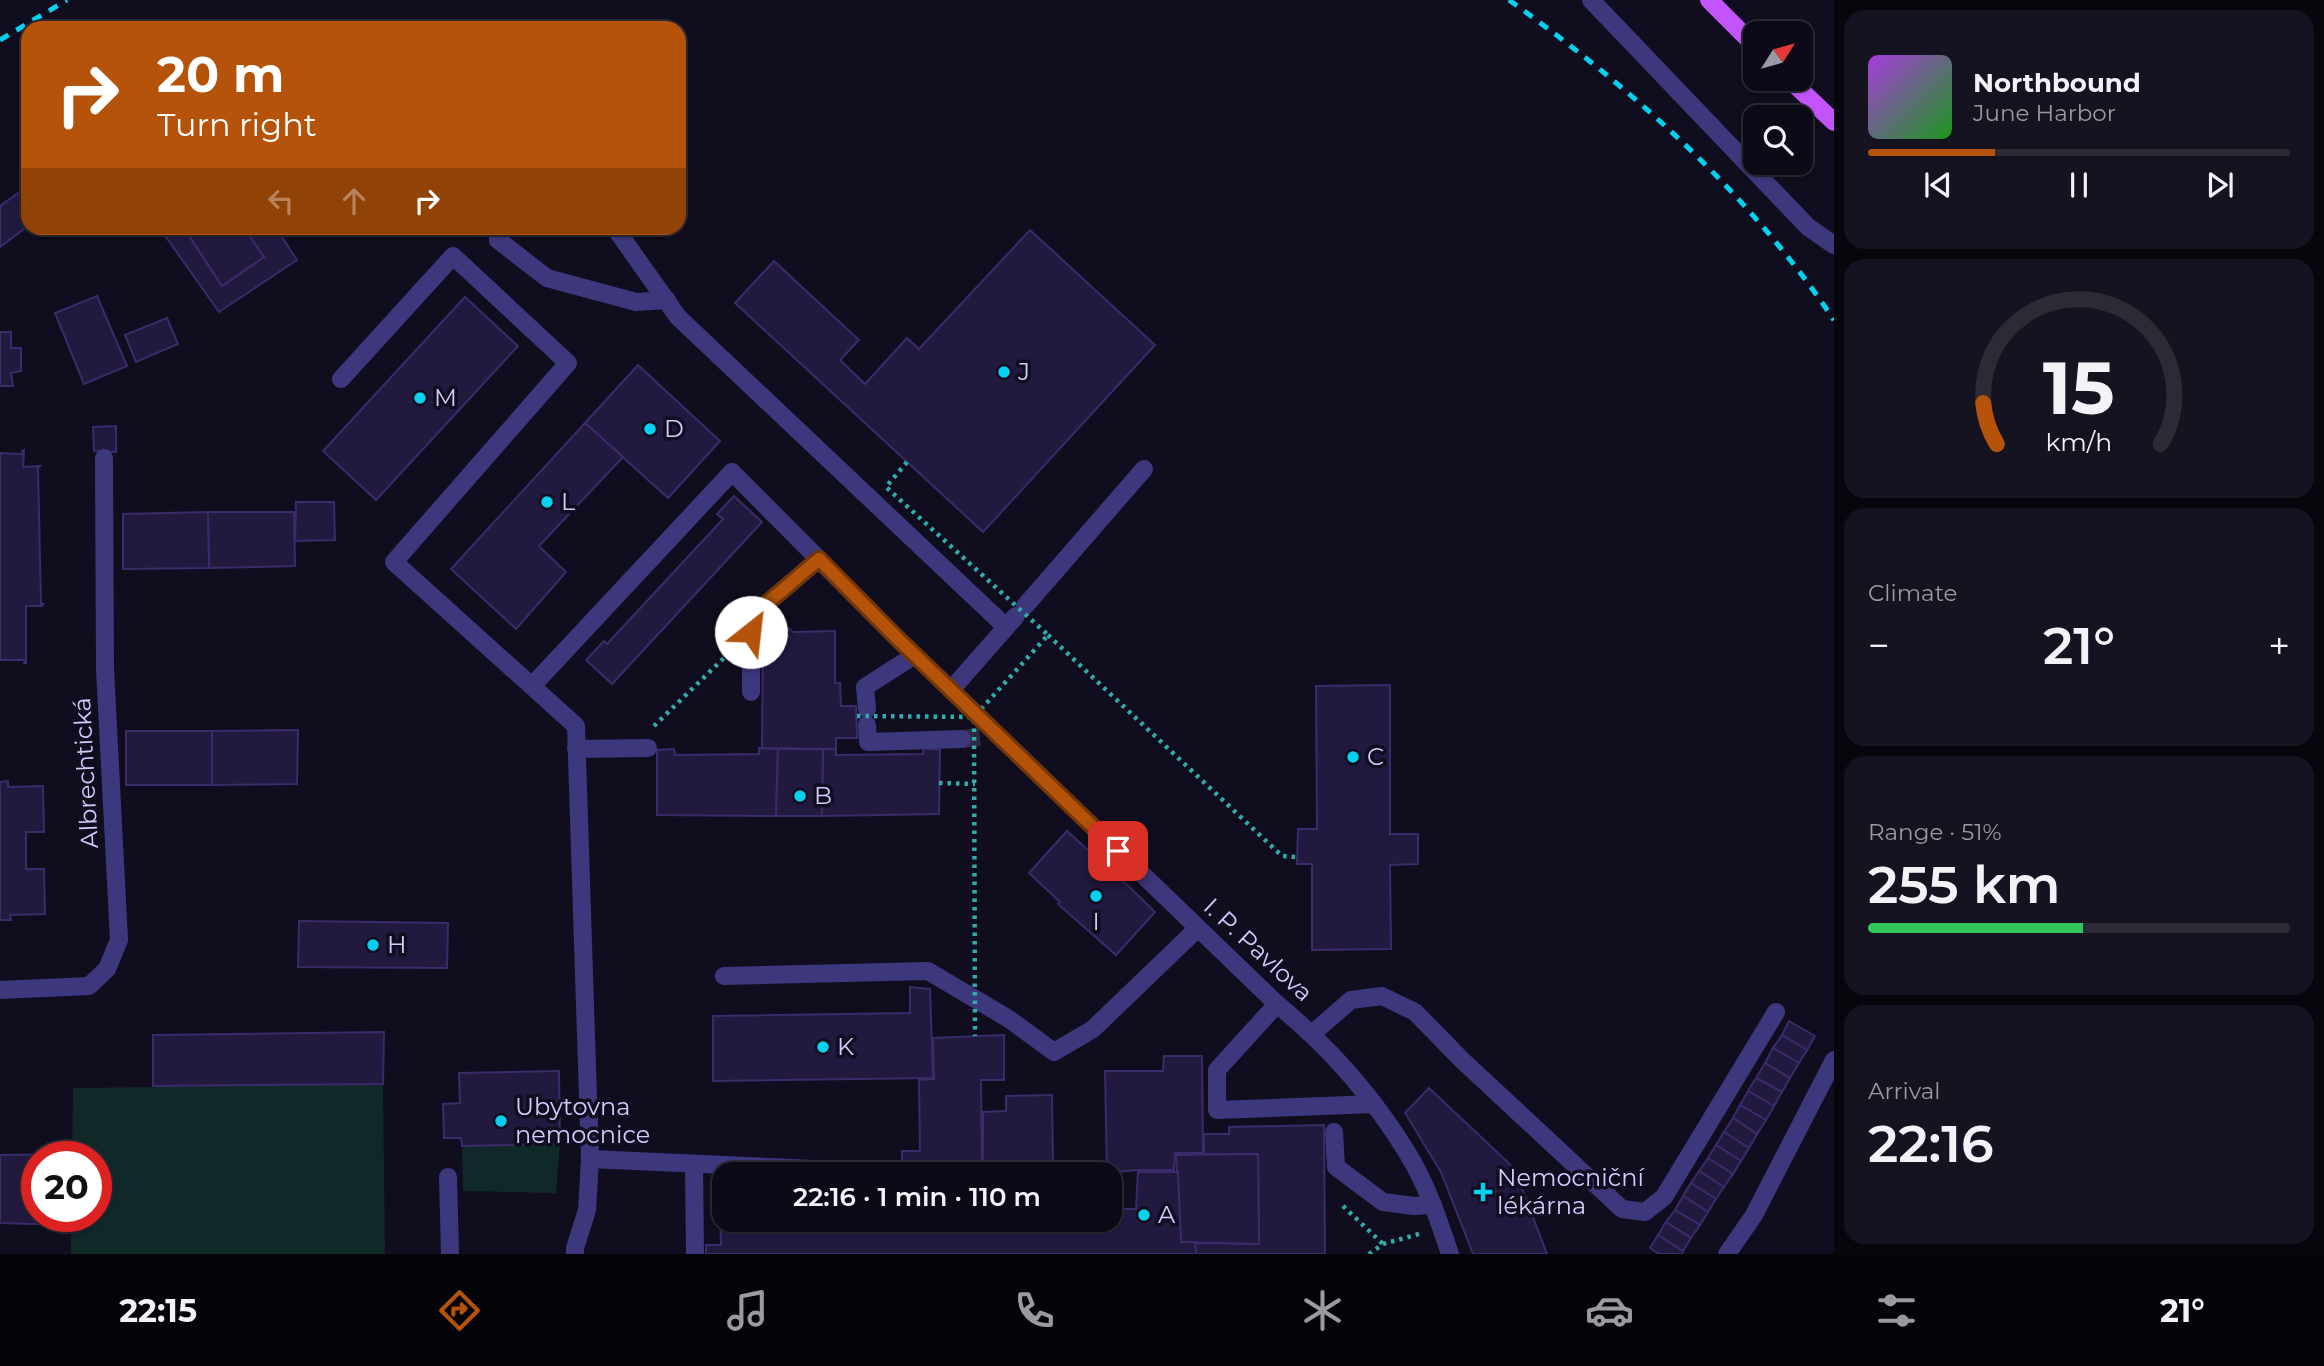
<!DOCTYPE html>
<html lang="en">
<head>
<meta charset="utf-8">
<style>
	:root { --surface:#0c0a16; --page:#15131f; --text:#f1f3f6; --muted:#9a9aa1; --line:#2c2b35; --accent:#b45309 }
	body { margin:0; font-family:Montserrat,sans-serif; background:var(--page); color:var(--text); height:100vh; display:flex; flex-direction:column; font-size:26px; white-space:nowrap }
	* { box-sizing:border-box; margin:0 }
	p { font-size:23px; color:var(--muted) }
	.icon { flex:none; width:38px; height:38px; fill:none; stroke:currentColor; stroke-width:2; stroke-linecap:round; stroke-linejoin:round }
	.map { position:relative; flex:1; overflow:hidden }
	.sheet { display:flex; flex-direction:column; gap:10px; padding:10px; background:#07060c; width:490px }
	.sheet>* { flex:none }
	.guide { position:absolute; left:21px; top:21px; width:665px; height:214px; border-radius:21px; box-shadow:0 2px 5px #0004,0 0 0 2px var(--line); background:#b45309; color:#fff; overflow:hidden }
	.needle { width:46px; rotate:53deg }
	.fabs { position:absolute; left:1743px; top:21px; display:grid; gap:14px }
	.fabs a { display:grid; place-items:center; width:70px; height:70px; border-radius:14px; background:var(--surface); box-shadow:0 2px 5px #0004,0 0 0 2px var(--line); font-size:35px }
	.speed { position:absolute; left:21px; top:1141px; display:flex; gap:14px; font-size:35px; font-weight:700; text-align:center }
	.speed>* { display:grid; place-content:center; width:91px; height:91px; border-radius:50%; background:var(--surface); box-shadow:0 2px 5px #0004,0 0 0 2px var(--line); line-height:1 }
	.speed .limit { border:10px solid #d22; background:#fff; color:#111 }
	.pin { position:absolute; display:grid; place-items:center; width:60px; height:60px; color:#fff; margin:-30px; border-radius:14px; box-shadow:0 4px 10px #0006 }
	.me { position:absolute; width:77px; margin:-38px; rotate:29deg; stroke-linejoin:round; filter:drop-shadow(0 0 5px #0008) }
	.turn { display:flex; align-items:center; gap:24px; height:147px; padding:0 21px; font-size:32px }
	.turn .icon { width:91px; height:91px; stroke-width:2.5 }
	.turn b { display:block; font-size:49px; line-height:60px }
	.lanes { display:flex; align-items:center; height:66px; padding:0 21px; background:#0003; justify-content:center; gap:35px; direction:ltr }
	.lanes .off { opacity:.35 }
	.big { font-size:52px; font-weight:600; line-height:1.1 }
	.sheet .card { flex:1; display:flex; flex-direction:column; justify-content:center; gap:10px; min-width:0; padding:0 24px; border-radius:21px; background:var(--page) }
	.sheet .dial { align-items:center; gap:0 }
	.dial svg { height:182px; overflow:visible; fill:none; stroke:var(--line); stroke-width:7; stroke-linecap:round; text-anchor:middle }
	.dial text { fill:var(--text); stroke:none }
	.song { display:flex; align-items:center; gap:21px }
	.cover { width:84px; height:84px; border-radius:10px; background:linear-gradient(135deg,hsl(280 70% 55%),hsl(120 70% 35%)) }
	.played { height:7px; border-radius:4px; background:linear-gradient(90deg,var(--accent) 30%,var(--line) 30%) }
	.keys { display:flex; justify-content:space-around; direction:ltr }
	.heat { display:flex; justify-content:space-between; align-items:center; font-size:38px; direction:ltr }
	.charge { height:10px; border-radius:5px; background:linear-gradient(90deg,#34c759 51%,var(--line) 0) }
	.trip { position:absolute; left:712px; top:1162px; width:410px; height:70px; border-radius:21px; background:var(--surface); box-shadow:0 2px 5px #0004,0 0 0 2px var(--line); font-weight:600; line-height:70px; text-align:center }
	.menu { display:flex; height:112px; justify-content:space-around; align-items:center; background:#050409; color:var(--muted) }
	.menu .icon { width:49px; height:49px }
	.menu .current { color:var(--accent) }
	.menu b { font-size:32px; color:var(--text) }
	main { display:flex; flex:1; min-height:0 }
	.map>svg:first-child { display:block }
	.green { fill:#102828 }
	.building { fill:#22193f; stroke:#3a2b6a; stroke-width:2 }
	.lines { fill:none; stroke-linecap:round; stroke-linejoin:round }
	.minor-tunnel { stroke:#2d2a40; stroke-width:18; stroke-dasharray:18 9; stroke-linecap:butt }
	.path { stroke:#30adaa; stroke-width:4.5; stroke-dasharray:3.5 5; stroke-linecap:butt }
	.minor { stroke:#3d387d; stroke-width:18 }
	.major { stroke:#c354fb; stroke-width:18 }
	.rail { stroke:#05d0f0; stroke-width:5; stroke-dasharray:10 9; stroke-linecap:butt }
	.path-bridge { stroke:#30adaa; stroke-width:4.5; stroke-dasharray:3.5 5; stroke-linecap:butt }
	.route-casing { stroke:#753606; stroke-width:18 }
	.route { stroke:#b45309; stroke-width:12 }
	.poi-dot { fill:#05d0f0; stroke:#100d1e; stroke-width:2.5 }
	.labels { text-anchor:middle; stroke-width:7; stroke-linejoin:round; paint-order:stroke }
	.poi-label { font-size:24px; fill:#d3cbfe; stroke:#100d1e; text-anchor:start }
	.street-label { font-size:24px; fill:#d3cbfe; stroke:#100d1e }
</style>
</head>
<body>
<main>
<div class="map">
<svg width="1834" height="1254" viewBox="0 0 1834 1254">
	<rect width="100%" height="100%" fill="#100d1e"/>
	<g class="green">
		<polygon points="383,1084 385,1254 71,1254 71,1216 96,1216 96,1157 72,1157 73,1088"/>
		<polygon points="560,1144 556,1193 463,1191 462,1146"/>
	</g>
	<g class="building">
		<polygon points="28,186 28,226 0,247 0,206"/>
		<polygon points="181,228 184,228 222,286 264,257 244,228 276,228 297,260 219,312 166,237"/>
		<polygon points="184,228 244,228 264,257 222,286"/>
		<polygon points="1030,230 1155,345 983,532 735,303 774,261 859,340 840,360 865,384 907,338 919,349"/>
		<polygon points="97,296 127,366 84,384 55,313"/>
		<polygon points="465,297 518,346 376,500 323,451"/>
		<polygon points="167,318 178,344 136,362 125,335"/>
		<polygon points="0,332 11,332 11,348 21,348 21,371 11,373 13,386 0,386"/>
		<polygon points="638,365 720,441 668,498 585,423"/>
		<polygon points="585,423 623,457 539,546 566,572 516,629 451,569"/>
		<polygon points="116,426 116,452 94,451 93,427"/>
		<polygon points="24,450 23,467 40,466 38,468 41,604 43,604 42,606 26,606 26,663 24,663 25,660 0,660 0,453 22,454 22,451"/>
		<polygon points="734,496 762,522 612,684 586,660 604,641 607,644 723,519 717,514"/>
		<polygon points="296,502 334,502 335,540 295,541"/>
		<polygon points="208,512 294,512 295,566 209,568"/>
		<polygon points="208,512 209,568 123,569 123,514"/>
		<polygon points="772,624 784,624 793,632 835,631 835,683 840,683 841,706 856,706 857,738 836,738 836,749 762,748 763,632"/>
		<polygon points="1390,685 1390,834 1418,834 1418,864 1390,865 1391,949 1312,950 1312,864 1297,864 1298,829 1317,829 1316,686"/>
		<polygon points="298,730 297,784 212,785 212,731"/>
		<rect x="126" y="731" width="86" height="54"/>
		<polygon points="759,748 778,749 776,816 657,815 657,750 674,749 675,755 759,754"/>
		<polygon points="923,748 940,750 939,814 822,816 823,749 836,749 836,755 923,754"/>
		<polygon points="778,749 823,749 822,816 776,816"/>
		<polygon points="8,781 8,787 43,786 44,832 26,832 26,869 44,869 45,914 10,915 11,920 0,920 0,782"/>
		<polygon points="1067,831 1099,860 1100,858 1155,912 1116,955 1058,904 1060,902 1029,873"/>
		<polygon points="299,921 448,923 447,968 298,967"/>
		<polygon points="910,987 930,989 933,1078 713,1081 713,1016 910,1013"/>
		<polygon points="1789,1021 1815,1036 1807,1050 1782,1035"/>
		<polygon points="384,1032 383,1084 153,1086 153,1035"/>
		<polygon points="1004,1035 1004,1080 981,1080 982,1168 1054,1167 1053,1174 902,1174 902,1151 920,1151 919,1080 934,1079 933,1038"/>
		<polygon points="1782,1035 1807,1050 1799,1063 1773,1048"/>
		<polygon points="1773,1048 1799,1063 1790,1078 1765,1063"/>
		<polygon points="1164,1056 1202,1056 1203,1153 1175,1153 1174,1170 1137,1170 1107,1173 1105,1071 1163,1071"/>
		<polygon points="1765,1063 1790,1078 1782,1092 1756,1078"/>
		<polygon points="559,1071 560,1144 462,1146 461,1138 444,1138 443,1104 460,1103 459,1073"/>
		<polygon points="1756,1078 1782,1092 1774,1106 1748,1091"/>
		<polygon points="1429,1088 1515,1169 1547,1254 1473,1254 1441,1172 1405,1113"/>
		<polygon points="1748,1091 1774,1106 1766,1120 1740,1105"/>
		<polygon points="1052,1095 1053,1165 983,1166 983,1112 1006,1111 1006,1096"/>
		<polygon points="1740,1105 1766,1120 1757,1134 1733,1118"/>
		<polygon points="1733,1118 1757,1134 1749,1148 1724,1132"/>
		<polygon points="1324,1125 1325,1254 1196,1254 1195,1243 1259,1244 1258,1154 1204,1154 1204,1134 1229,1134 1229,1127"/>
		<polygon points="1724,1132 1749,1148 1741,1161 1716,1145"/>
		<polygon points="1716,1145 1741,1161 1733,1174 1708,1158"/>
		<polygon points="68,1154 68,1157 37,1157 37,1216 67,1216 67,1225 0,1223 0,1155"/>
		<polygon points="1258,1154 1259,1244 1181,1242 1176,1155"/>
		<polygon points="1708,1158 1733,1174 1724,1187 1699,1171"/>
		<polygon points="1699,1171 1724,1187 1716,1199 1691,1183"/>
		<polygon points="1138,1172 1178,1172 1181,1242 1195,1242 1196,1254 706,1254 706,1245 721,1245 720,1209 716,1209 716,1175 724,1175 724,1220 1110,1220 1110,1209 1136,1209"/>
		<polygon points="1691,1183 1716,1199 1708,1212 1683,1196"/>
		<polygon points="1683,1196 1708,1212 1700,1225 1675,1210"/>
		<polygon points="1675,1210 1700,1225 1691,1238 1666,1222"/>
		<polygon points="1666,1222 1691,1238 1683,1251 1658,1235"/>
		<polygon points="1658,1235 1683,1251 1682,1254 1659,1254 1650,1248"/>
	</g>
	<g class="lines">
		<polyline class="minor-tunnel" points="962,739 981,737"/>
		<g class="path">
			<polyline points="1048,635 1282,856 1297,857"/>
			<polyline points="654,726 728,654"/>
			<polyline points="939,783 975,784"/>
			<polyline points="1343,1206 1383,1244"/>
			<polyline points="1369,1254 1383,1244 1419,1234"/>
		</g>
		<g class="minor">
			<polyline points="1591,0 1808,227 1834,245"/>
			<polyline points="503,228 498,240 547,278 636,302 667,300"/>
			<polyline points="615,228 678,317 1006,627"/>
			<polyline points="341,379 453,256 568,363 394,562 576,726 590,1159 587,1210 575,1248 575,1254"/>
			<polyline points="1025,606 1144,469"/>
			<path d="M532,686l200,-214 164,165 381,367c51,42 97,94 131,150 19,31 31,67 42,100"/>
			<polyline points="951,690 1016,616"/>
			<polyline points="751,692 751,617 819,559"/>
			<polyline points="867,709 865,687 915,655"/>
			<polyline points="867,725 868,742 962,739"/>
			<polyline points="576,749 648,748"/>
			<polyline points="724,976 928,971 1009,1019 1054,1052 1093,1029 1198,928"/>
			<polyline points="0,990 89,986 107,969 119,940 105,669 104,458"/>
			<polyline points="1277,1004 1217,1070 1217,1110 1374,1104"/>
			<polyline points="1313,1033 1351,1000 1382,996 1415,1012 1462,1060 1622,1209 1645,1212 1664,1197 1776,1012"/>
			<polyline points="1334,1132 1336,1167 1383,1202 1414,1206 1433,1205"/>
			<polyline points="590,1159 881,1172"/>
			<polyline points="694,1165 695,1254"/>
			<polyline points="448,1177 450,1254"/>
			<polyline points="1727,1254 1754,1215 1834,1060"/>
		</g>
		<g class="major">
			<polyline points="1709,0 1755,46"/>
			<polyline points="1789,79 1834,122"/>
		</g>
		<g class="rail">
			<path d="M1509,0c123,88 240,193 325,320"/>
			<polyline points="0,40 67,0"/>
		</g>
		<g class="path-bridge">
			<polyline points="907,462 886,487 1048,635 974,717 975,1036"/>
			<polyline points="857,716 974,717"/>
		</g>
	</g>
	<g class="lines">
		<g class="route-casing">
			<polyline id="route" points="751,632 751,617 819,559 896,637 1118,851"/>
		</g>
		<use href="#route" class="route"/>
	</g>
	<g class="poi-dot">
		<circle cx="1004" cy="372" r="7"/>
		<circle cx="420" cy="398" r="7"/>
		<circle cx="650" cy="429" r="7"/>
		<circle cx="547" cy="502" r="7"/>
		<circle cx="1353" cy="757" r="7"/>
		<circle cx="800" cy="796" r="7"/>
		<circle cx="1096" cy="896" r="7"/>
		<circle cx="373" cy="945" r="7"/>
		<circle cx="823" cy="1047" r="7"/>
		<circle cx="501" cy="1121" r="7"/>
		<path d="M1479.5 1181.5h7v7h7v7h-7v7h-7v-7h-7v-7h7z"/>
		<circle cx="1144" cy="1215" r="7"/>
	</g>
	<g class="labels">
		<g class="poi-label">
			<text x="1018" y="380">J</text>
			<text x="434" y="406">M</text>
			<text x="664" y="437">D</text>
			<text x="561" y="510">L</text>
			<text x="1367" y="765">C</text>
			<text x="814" y="804">B</text>
			<text x="1096" y="930" text-anchor="middle">I</text>
			<text x="387" y="953">H</text>
			<text x="837" y="1055">K</text>
			<text x="515" y="1115">Ubytovna<tspan x="515" dy="28">nemocnice</tspan></text>
			<text x="1497" y="1186">Nemocniční<tspan x="1497" dy="28">lékárna</tspan></text>
			<text x="1158" y="1223">A</text>
		</g>
		<g class="street-label">
			<text transform="translate(86 773) rotate(-93)" y="8">Albrechtická</text>
			<text transform="translate(1258 950) rotate(43)" y="8">I. P. Pavlova</text>
		</g>
	</g>
</svg>
<div class="fabs">
<a><svg class="needle" viewBox="-14 -14 28 28"><path d="M0-13l5 13h-10z" fill="#e53935"/><path d="M0 13l5-13h-10z" fill="#9a9aa1"/></svg></a>
<a><svg class="icon" aria-label="search" viewBox="0 0 24 24"><circle cx="10" cy="10" r="6"/><path d="M15 15l6 6"/></svg></a>
</div>
<div class="speed"><div class="limit">20</div></div>
<div class="pin" style="left:1118px;top:851px;background:#d93025"><svg class="icon" aria-label="arrive" viewBox="0 0 24 24"><path d="M6 21V4h12l-3 4 3 4H6"/></svg></div>
<svg class="me" style="left:751px;top:632px" viewBox="-20 -20 40 40"><circle r="19" fill="#fff"/><path d="M0-13L10 11 0 6-10 11z" fill="#b45309"/></svg>
<div class="trip">22:16 · 1 min · 110 m</div>
<div class="guide">
<div class="turn"><svg class="icon" aria-label="right" viewBox="0 0 24 24"><path d="M7 20v-9h11M14 6l5 5-5 5"/></svg><div><b>20 m</b>Turn right</div></div>
<div class="lanes"><svg class="icon off" aria-label="left" viewBox="0 0 24 24"><path d="M17 20v-9H6M10 6l-5 5 5 5"/></svg><svg class="icon off" aria-label="ahead" viewBox="0 0 24 24"><path d="M12 20V5M6 11l6-6 6 6"/></svg><svg class="icon" aria-label="right" viewBox="0 0 24 24"><path d="M7 20v-9h11M14 6l5 5-5 5"/></svg></div>
</div>
</div>
<section class="sheet">
<div class="card">
<div class="song"><i class="cover"></i><div><b>Northbound</b><p>June Harbor</p></div></div>
<div class="played"></div>
<div class="keys"><svg class="icon" aria-label="previous" viewBox="0 0 24 24"><path d="M18 5L8 12l10 7zM5 5v14"/></svg><svg class="icon" aria-label="pause" viewBox="0 0 24 24"><path d="M8 5v14M16 5v14"/></svg><svg class="icon" aria-label="next" viewBox="0 0 24 24"><path d="M6 5l10 7-10 7zM19 5v14"/></svg></div>
</div>
<div class="card dial"><svg viewBox="0 0 100 80">
<path d="M14 69A42 42 0 1 1 86 69"/>
<path d="M14 69A42 42 0 0 1 8 51" stroke="#b45309"/>
<text x="50" y="56" font-size="32" font-weight="700">15</text>
<text x="50" y="72" font-size="11">km/h</text>
</svg></div>
<div class="card"><p>Climate</p>
<div class="heat"><a>−</a><b class="big">21°</b><a>+</a></div>
</div>
<div class="card"><p>Range · 51%</p><b class="big">255 km</b><div class="charge"></div></div>
<div class="card"><p>Arrival</p><b class="big">22:16</b></div>
</section>
</main>
<nav class="menu">
<b>22:15</b>
<svg class="icon current" aria-label="directions" viewBox="0 0 24 24"><path d="M12 3l9 9-9 9-9-9zM9 14v-3h6M13 9l2 2-2 2"/></svg>
<svg class="icon" aria-label="music" viewBox="0 0 24 24"><path d="M9 18V5l10-2v13"/><circle cx="6" cy="18" r="3"/><circle cx="16" cy="16" r="3"/></svg>
<svg class="icon" aria-label="phone" viewBox="0 0 24 24"><path d="M5 4h4l2 5-3 2q2 4 5 5l2-3 5 2v4C11 20 4 13 5 4z"/></svg>
<svg class="icon" aria-label="climate" viewBox="0 0 24 24"><path d="M12 3v18M4 7l16 10M4 17L20 7"/></svg>
<svg class="icon" aria-label="car" viewBox="0 0 24 24"><path d="M5 17H2v-5l4-1 3-4h7l3 4 3 1v5h-3M9 17h6M6 11h13"/><circle cx="7" cy="17" r="2"/><circle cx="17" cy="17" r="2"/></svg>
<svg class="icon" aria-label="filters" viewBox="0 0 24 24"><path d="M4 7h16M4 17h16"/><circle cx="9" cy="7" r="2"/><circle cx="15" cy="17" r="2"/></svg>
<b>21°</b>
</nav>
</body>
</html>
